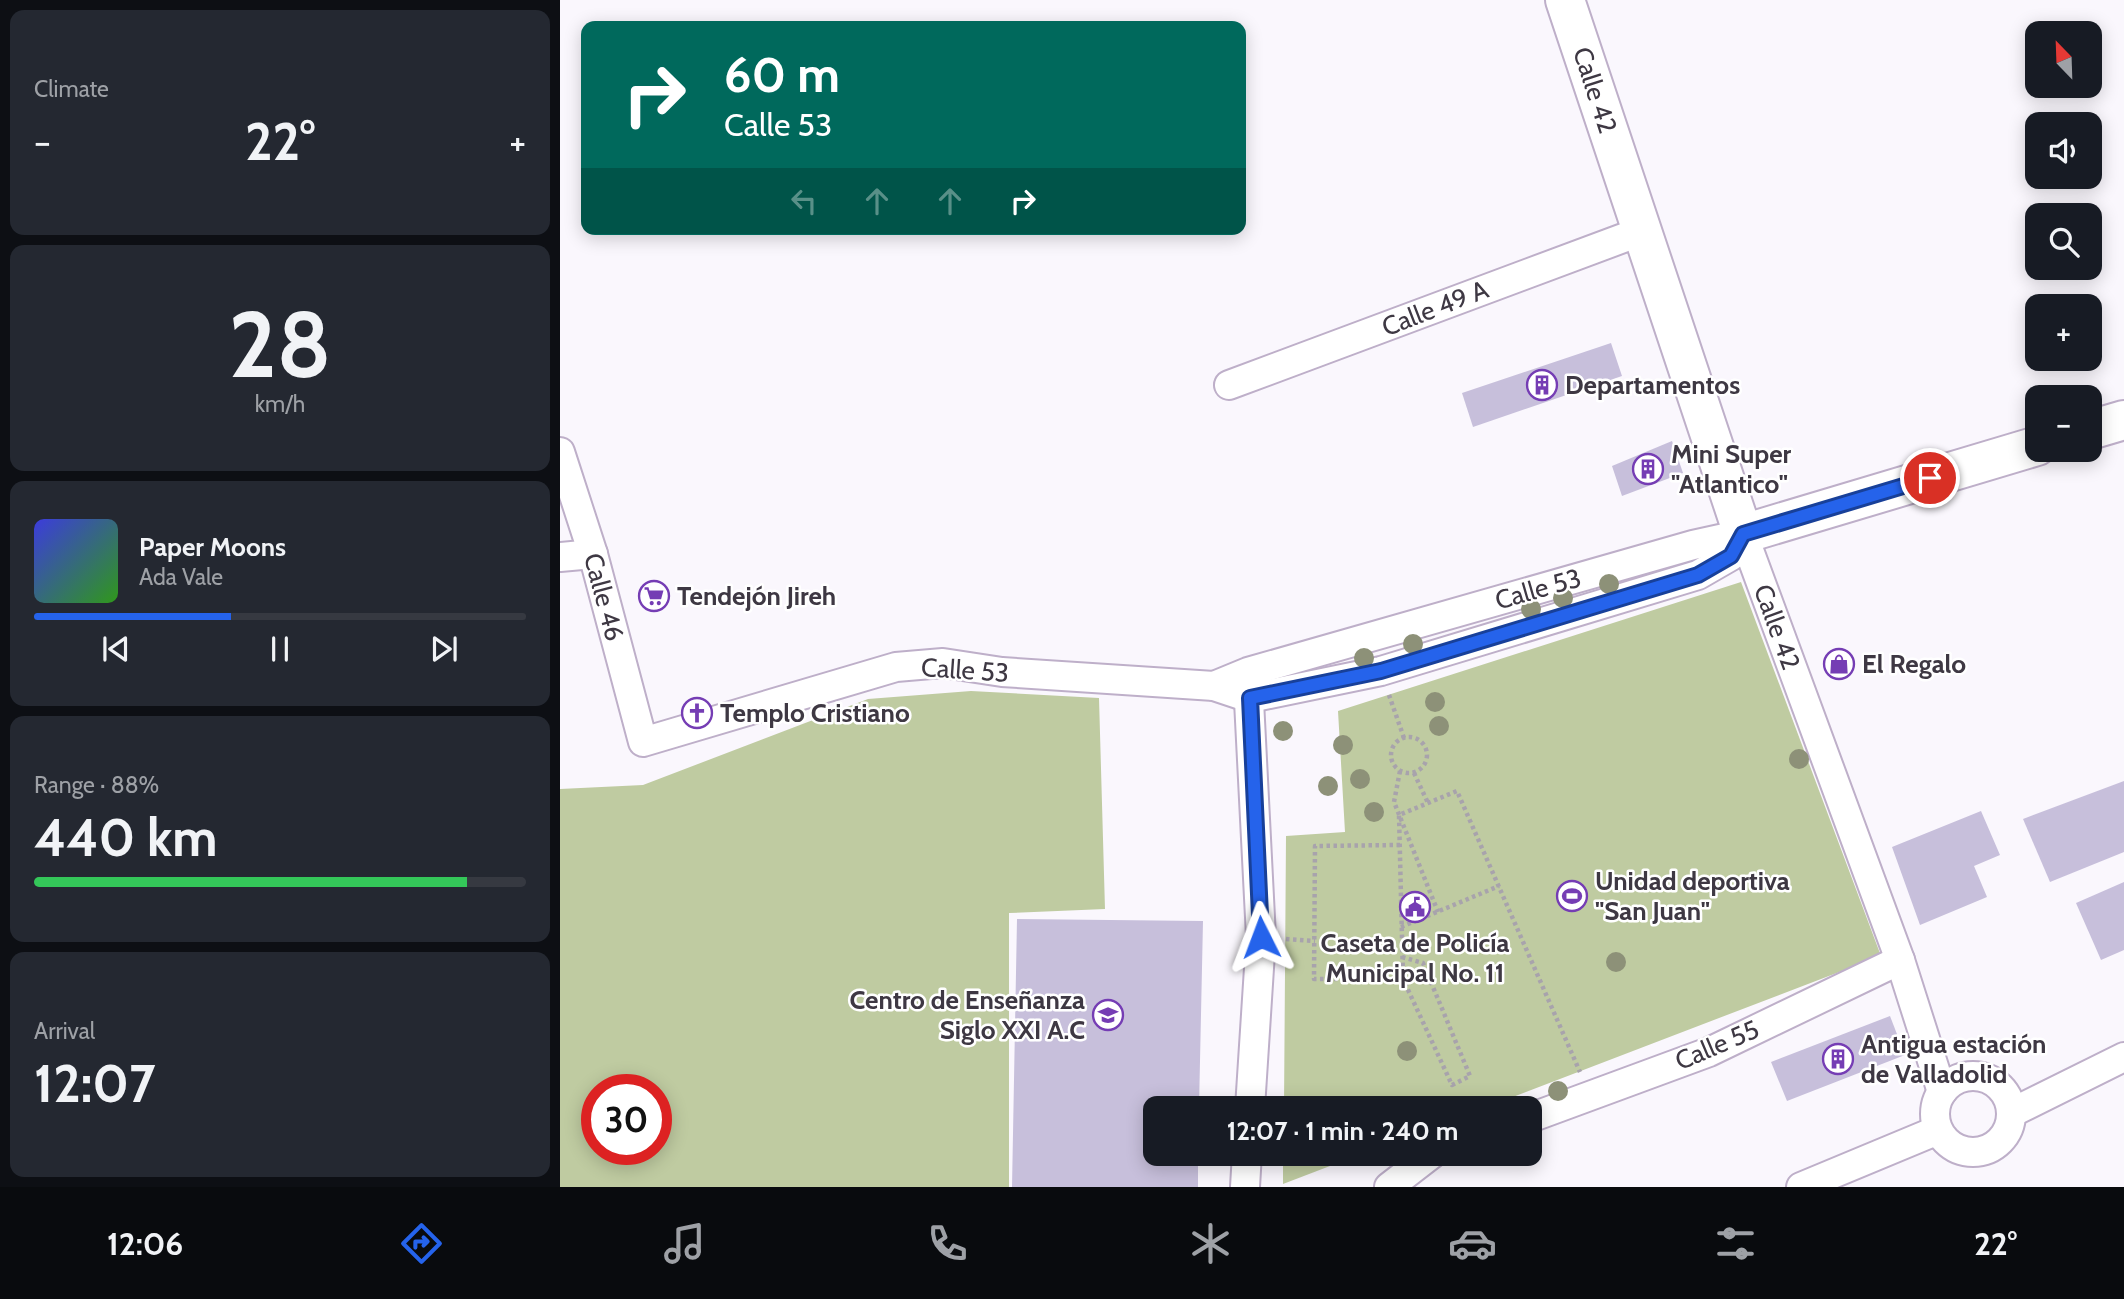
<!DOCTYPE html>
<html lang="en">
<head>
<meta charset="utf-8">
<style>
	:root { --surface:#171b24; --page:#242831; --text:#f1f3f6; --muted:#9ea1a6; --line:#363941; --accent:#2563eb }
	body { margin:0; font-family:Cabin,sans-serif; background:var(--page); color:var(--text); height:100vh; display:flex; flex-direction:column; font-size:26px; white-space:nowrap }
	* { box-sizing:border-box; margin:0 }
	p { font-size:23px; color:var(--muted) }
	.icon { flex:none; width:38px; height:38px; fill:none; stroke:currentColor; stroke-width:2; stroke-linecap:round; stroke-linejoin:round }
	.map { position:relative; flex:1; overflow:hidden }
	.details { display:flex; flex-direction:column; gap:10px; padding:10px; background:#0d0f14; width:560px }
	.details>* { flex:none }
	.banner { position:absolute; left:21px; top:21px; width:665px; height:214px; border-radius:14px; box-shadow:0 4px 18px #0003; background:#00695c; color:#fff; overflow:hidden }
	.needle { width:46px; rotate:337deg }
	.controls { position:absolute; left:1465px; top:21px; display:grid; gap:14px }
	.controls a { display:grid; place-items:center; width:77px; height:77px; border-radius:14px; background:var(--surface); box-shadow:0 4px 18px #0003; font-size:35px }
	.speed { position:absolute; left:21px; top:1074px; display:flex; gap:14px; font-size:35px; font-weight:700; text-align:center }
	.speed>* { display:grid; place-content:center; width:91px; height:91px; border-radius:50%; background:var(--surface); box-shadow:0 4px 18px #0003; line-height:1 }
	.speed .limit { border:10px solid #d22; background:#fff; color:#111 }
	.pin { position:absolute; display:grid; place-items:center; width:60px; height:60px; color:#fff; margin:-30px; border:4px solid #fff; border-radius:50%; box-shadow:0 2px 7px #0007 }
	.me { position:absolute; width:77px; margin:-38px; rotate:357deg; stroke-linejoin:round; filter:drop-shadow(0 0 5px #0008) }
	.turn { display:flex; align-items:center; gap:24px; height:147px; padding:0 28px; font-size:32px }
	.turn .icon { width:91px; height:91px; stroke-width:2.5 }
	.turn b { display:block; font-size:49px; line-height:60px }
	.lanes { display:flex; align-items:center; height:66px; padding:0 28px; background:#0003; justify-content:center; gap:35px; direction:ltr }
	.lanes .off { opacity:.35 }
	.big { font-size:52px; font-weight:700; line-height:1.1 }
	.details .widget { flex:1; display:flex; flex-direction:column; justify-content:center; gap:10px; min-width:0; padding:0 24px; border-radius:14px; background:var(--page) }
	.details .dial { align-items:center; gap:0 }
	.dial b { font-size:91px; line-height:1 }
	.song { display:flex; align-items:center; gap:21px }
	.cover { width:84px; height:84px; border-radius:10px; background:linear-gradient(135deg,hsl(240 70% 55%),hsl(110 70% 35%)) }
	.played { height:7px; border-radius:4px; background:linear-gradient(90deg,var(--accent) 40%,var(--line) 40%) }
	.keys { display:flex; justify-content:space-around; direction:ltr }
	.heat { display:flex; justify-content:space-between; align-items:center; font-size:38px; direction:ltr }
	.charge { height:10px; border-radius:5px; background:linear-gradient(90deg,#34c759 88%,var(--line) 0) }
	.trip { position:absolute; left:583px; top:1096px; width:399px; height:70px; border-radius:14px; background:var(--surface); box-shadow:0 4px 18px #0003; font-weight:700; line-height:70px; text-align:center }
	.tabs { display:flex; height:112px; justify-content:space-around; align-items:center; background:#090b0e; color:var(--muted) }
	.tabs .icon { width:49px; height:49px }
	.tabs .on { color:var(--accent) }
	.tabs b { font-size:32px; color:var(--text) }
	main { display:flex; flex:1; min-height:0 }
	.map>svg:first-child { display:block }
	.green { fill:#bfcba1; fill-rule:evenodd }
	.building { fill:#c7bfdb }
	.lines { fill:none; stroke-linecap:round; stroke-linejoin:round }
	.street-casing { stroke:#beafc9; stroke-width:32 }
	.secondary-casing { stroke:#beafc9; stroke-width:42 }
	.path { stroke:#a8a3ac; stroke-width:4.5; stroke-dasharray:3.5 3.5; stroke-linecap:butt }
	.street { stroke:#fff; stroke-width:28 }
	.secondary { stroke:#fff; stroke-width:38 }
	.tree { fill:#8d9178 }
	.route-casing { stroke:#184099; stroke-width:18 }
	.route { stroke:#2563eb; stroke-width:12 }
	.labels { text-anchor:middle; stroke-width:5; stroke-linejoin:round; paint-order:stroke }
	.street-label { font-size:26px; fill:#3e3843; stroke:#fff }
	.poi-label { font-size:26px; font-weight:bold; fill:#3e3843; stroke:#fff; text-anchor:start }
</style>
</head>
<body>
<main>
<section class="details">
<div class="widget"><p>Climate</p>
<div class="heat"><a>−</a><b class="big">22°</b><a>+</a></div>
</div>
<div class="widget dial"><b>28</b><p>km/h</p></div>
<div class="widget">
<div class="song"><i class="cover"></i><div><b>Paper Moons</b><p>Ada Vale</p></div></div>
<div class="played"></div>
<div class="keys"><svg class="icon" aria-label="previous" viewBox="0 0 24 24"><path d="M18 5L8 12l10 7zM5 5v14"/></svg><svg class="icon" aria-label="pause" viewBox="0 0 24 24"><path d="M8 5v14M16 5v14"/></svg><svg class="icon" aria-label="next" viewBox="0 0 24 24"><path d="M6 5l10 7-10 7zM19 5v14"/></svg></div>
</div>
<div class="widget"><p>Range · 88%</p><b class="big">440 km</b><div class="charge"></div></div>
<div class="widget"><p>Arrival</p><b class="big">12:07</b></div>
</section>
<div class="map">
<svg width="1564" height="1187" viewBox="0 0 1564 1187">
	<rect width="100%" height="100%" fill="#faf7fd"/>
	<g class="green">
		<polygon points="1181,582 1321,956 924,1108 724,1108 726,836 785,832 778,711"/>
		<path d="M411,691l128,7 6,211 -96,4v274h-449v-398l83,-4 225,-86zM37,1090h59v60h-59z"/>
		<polygon points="723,1153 804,1153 723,1184"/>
	</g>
	<g class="building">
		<polygon points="1051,343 1062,376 913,427 902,393"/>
		<polygon points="1112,441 1123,473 1062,496 1052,466"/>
		<polygon points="1564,781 1564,852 1490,882 1463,819"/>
		<polygon points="1421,811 1440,855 1414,866 1427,897 1360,925 1332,847"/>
		<polygon points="1564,882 1564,950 1541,960 1516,903"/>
		<polygon points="861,896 868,910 849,919 843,904"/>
		<polygon points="457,919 643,921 639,1108 595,1108 595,1153 638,1153 638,1187 452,1187"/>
		<polygon points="1330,1016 1345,1055 1227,1101 1211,1062"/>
	</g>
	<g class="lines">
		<g class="street-casing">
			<g id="street">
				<polyline points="669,385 1082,231"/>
				<polyline points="0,452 33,554 83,742 336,667 383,663 442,672 654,686 690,698 821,671 1138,575 1171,556 1183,534"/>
				<polyline points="1183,534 1340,960 1382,1092"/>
				<polyline points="0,557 33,554"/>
				<polyline points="688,681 701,937 690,1108"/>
				<polyline points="654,686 688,672 1133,545 1183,534"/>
				<circle cx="1413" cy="1114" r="38"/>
				<polyline points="1451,1113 1564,1057"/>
				<polyline points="970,1118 1149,1052 1340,960"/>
				<polyline points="685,1187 687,1153"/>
				<polyline points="829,1187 873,1153"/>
				<polyline points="1241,1187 1378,1130"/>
			</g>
		</g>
		<g class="secondary-casing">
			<g id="secondary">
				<polyline points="1005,0 1183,534 1477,446"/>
				<polyline points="1530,430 1564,420"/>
			</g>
		</g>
		<g class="path">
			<polyline points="829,695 844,738"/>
			<circle cx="849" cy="755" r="18"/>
			<polyline points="840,771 834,802 878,912"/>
			<polyline points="854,773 868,803"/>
			<polyline points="840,845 755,846 754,979 843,979"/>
			<polyline points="841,927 939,886"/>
			<polyline points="726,939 755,941"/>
			<polyline points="842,957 863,963 910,1076 892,1085 843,979 839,815 897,791 1020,1072"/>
		</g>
		<use href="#street" class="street"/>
		<use href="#secondary" class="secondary"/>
	</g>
	<g class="tree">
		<circle cx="1049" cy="584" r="10"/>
		<circle cx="1003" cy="598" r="10"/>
		<circle cx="971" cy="609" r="10"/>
		<circle cx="853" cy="644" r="10"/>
		<circle cx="804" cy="658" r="10"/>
		<circle cx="875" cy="702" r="10"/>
		<circle cx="879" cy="726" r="10"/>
		<circle cx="723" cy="731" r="10"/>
		<circle cx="783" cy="745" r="10"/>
		<circle cx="1239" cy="759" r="10"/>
		<circle cx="800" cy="779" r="10"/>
		<circle cx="768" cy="786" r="10"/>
		<circle cx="814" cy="812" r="10"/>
		<circle cx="1056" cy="962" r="10"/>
		<circle cx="847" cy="1051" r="10"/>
		<circle cx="998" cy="1091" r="10"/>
	</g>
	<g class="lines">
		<g class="route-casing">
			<polyline id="route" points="701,937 690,698 821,671 1138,575 1171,556 1183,534 1370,478"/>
		</g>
		<use href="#route" class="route"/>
	</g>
	<defs>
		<g id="building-ring" transform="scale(1.575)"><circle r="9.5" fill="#fff" stroke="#753db4" stroke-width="1.5"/><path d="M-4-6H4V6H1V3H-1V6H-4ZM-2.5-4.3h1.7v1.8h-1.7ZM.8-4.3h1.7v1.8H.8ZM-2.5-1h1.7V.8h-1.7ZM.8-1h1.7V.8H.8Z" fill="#753db4"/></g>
		<g id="supermarket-ring" transform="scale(1.575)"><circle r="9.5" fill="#fff" stroke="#753db4" stroke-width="1.5"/><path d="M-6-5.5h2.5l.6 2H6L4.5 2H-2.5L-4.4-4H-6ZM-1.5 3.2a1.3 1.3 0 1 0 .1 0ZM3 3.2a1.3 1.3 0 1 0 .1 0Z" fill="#753db4"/></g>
		<g id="shop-ring" transform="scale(1.575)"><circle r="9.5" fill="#fff" stroke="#753db4" stroke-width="1.5"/><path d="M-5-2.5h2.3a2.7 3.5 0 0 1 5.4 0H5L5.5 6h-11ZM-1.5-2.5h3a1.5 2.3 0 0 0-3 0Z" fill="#753db4"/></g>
		<g id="church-ring" transform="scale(1.575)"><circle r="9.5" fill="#fff" stroke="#753db4" stroke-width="1.5"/><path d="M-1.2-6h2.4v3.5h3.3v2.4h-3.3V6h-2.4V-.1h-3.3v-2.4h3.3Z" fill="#753db4"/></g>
		<g id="stadium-ring" transform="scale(1.575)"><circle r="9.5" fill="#fff" stroke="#753db4" stroke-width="1.5"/><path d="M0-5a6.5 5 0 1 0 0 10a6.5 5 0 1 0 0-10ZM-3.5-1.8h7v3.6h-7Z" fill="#753db4"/></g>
		<g id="civic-ring" transform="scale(1.575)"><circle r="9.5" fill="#fff" stroke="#753db4" stroke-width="1.5"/><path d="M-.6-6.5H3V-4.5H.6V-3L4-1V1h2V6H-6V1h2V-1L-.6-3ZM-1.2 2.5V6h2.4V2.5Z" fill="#753db4"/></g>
		<g id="school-ring" transform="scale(1.575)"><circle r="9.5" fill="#fff" stroke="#753db4" stroke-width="1.5"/><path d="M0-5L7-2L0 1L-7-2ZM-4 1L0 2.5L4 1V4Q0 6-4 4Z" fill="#753db4"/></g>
	</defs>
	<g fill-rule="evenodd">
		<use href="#building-ring" x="982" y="385"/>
		<use href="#building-ring" x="1088" y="469"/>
		<use href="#supermarket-ring" x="94" y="596"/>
		<use href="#shop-ring" x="1279" y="664"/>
		<use href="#church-ring" x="137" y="713"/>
		<use href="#stadium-ring" x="1012" y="896"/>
		<use href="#civic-ring" x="855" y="907"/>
		<use href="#school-ring" x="548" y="1015"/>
		<use href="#building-ring" x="1278" y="1059"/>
	</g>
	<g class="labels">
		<g class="street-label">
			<text transform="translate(1035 90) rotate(72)" y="9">Calle 42</text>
			<text transform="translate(875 308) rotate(-21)" y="9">Calle 49 A</text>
			<text transform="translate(978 589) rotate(-16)" y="9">Calle 53</text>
			<text transform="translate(44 597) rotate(75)" y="9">Calle 46</text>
			<text transform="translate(1217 627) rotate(70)" y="9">Calle 42</text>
			<text transform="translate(405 670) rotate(4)" y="9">Calle 53</text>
			<text transform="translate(1157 1045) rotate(-23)" y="9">Calle 55</text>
		</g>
		<g class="poi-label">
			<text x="1005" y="394">Departamentos</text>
			<text x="1111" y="463">Mini Super<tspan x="1111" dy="30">"Atlantico"</tspan></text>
			<text x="117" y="605">Tendejón Jireh</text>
			<text x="1302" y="673">El Regalo</text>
			<text x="160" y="722">Templo Cristiano</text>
			<text x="1035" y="890">Unidad deportiva<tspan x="1035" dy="30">"San Juan"</tspan></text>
			<text x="855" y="952" text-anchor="middle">Caseta de Policía<tspan x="855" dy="30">Municipal No. 11</tspan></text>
			<text x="525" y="1009" text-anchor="end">Centro de Enseñanza<tspan x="525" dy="30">Siglo XXI A.C</tspan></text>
			<text x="1301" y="1053">Antigua estación<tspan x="1301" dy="30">de Valladolid</tspan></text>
		</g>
	</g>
</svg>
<div class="controls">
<a><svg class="needle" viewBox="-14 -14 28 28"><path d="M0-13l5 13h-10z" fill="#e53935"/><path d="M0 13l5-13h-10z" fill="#9ea1a6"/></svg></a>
<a><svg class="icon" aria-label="sound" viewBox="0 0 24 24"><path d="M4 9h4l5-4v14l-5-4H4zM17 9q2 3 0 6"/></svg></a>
<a><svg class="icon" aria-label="search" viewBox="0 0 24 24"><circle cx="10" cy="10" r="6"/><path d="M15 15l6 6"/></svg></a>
<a>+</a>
<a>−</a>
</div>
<div class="speed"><div class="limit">30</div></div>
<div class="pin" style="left:1370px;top:478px;background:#d93025"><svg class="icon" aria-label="arrive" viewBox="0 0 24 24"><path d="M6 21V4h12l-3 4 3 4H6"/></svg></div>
<svg class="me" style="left:701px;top:937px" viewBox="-20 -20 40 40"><path d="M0-17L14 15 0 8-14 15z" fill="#2563eb" stroke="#fff" stroke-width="4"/></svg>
<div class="trip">12:07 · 1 min · 240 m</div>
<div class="banner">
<div class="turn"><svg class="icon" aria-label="right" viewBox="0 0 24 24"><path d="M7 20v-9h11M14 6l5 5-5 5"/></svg><div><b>60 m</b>Calle 53</div></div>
<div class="lanes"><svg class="icon off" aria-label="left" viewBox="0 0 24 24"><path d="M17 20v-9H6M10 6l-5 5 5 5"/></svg><svg class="icon off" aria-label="ahead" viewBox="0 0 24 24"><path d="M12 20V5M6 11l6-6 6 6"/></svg><svg class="icon off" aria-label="ahead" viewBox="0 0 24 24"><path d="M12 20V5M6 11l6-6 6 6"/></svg><svg class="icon" aria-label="right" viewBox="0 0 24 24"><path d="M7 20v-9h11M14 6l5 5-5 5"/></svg></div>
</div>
</div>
</main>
<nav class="tabs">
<b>12:06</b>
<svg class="icon on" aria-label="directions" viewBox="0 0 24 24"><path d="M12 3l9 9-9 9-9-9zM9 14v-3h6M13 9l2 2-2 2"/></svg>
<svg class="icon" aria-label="music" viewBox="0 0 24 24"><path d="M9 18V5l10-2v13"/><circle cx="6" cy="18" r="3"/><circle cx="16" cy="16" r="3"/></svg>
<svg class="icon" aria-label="phone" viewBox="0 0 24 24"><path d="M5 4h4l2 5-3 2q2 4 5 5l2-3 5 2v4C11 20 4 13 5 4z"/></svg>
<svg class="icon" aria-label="climate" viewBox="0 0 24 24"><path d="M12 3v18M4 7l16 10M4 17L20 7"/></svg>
<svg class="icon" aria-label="car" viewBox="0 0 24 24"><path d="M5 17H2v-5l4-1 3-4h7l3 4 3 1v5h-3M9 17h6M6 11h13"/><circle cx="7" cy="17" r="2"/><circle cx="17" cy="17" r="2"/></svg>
<svg class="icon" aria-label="filters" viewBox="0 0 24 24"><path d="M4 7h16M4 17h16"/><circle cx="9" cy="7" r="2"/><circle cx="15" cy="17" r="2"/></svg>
<b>22°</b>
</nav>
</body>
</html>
